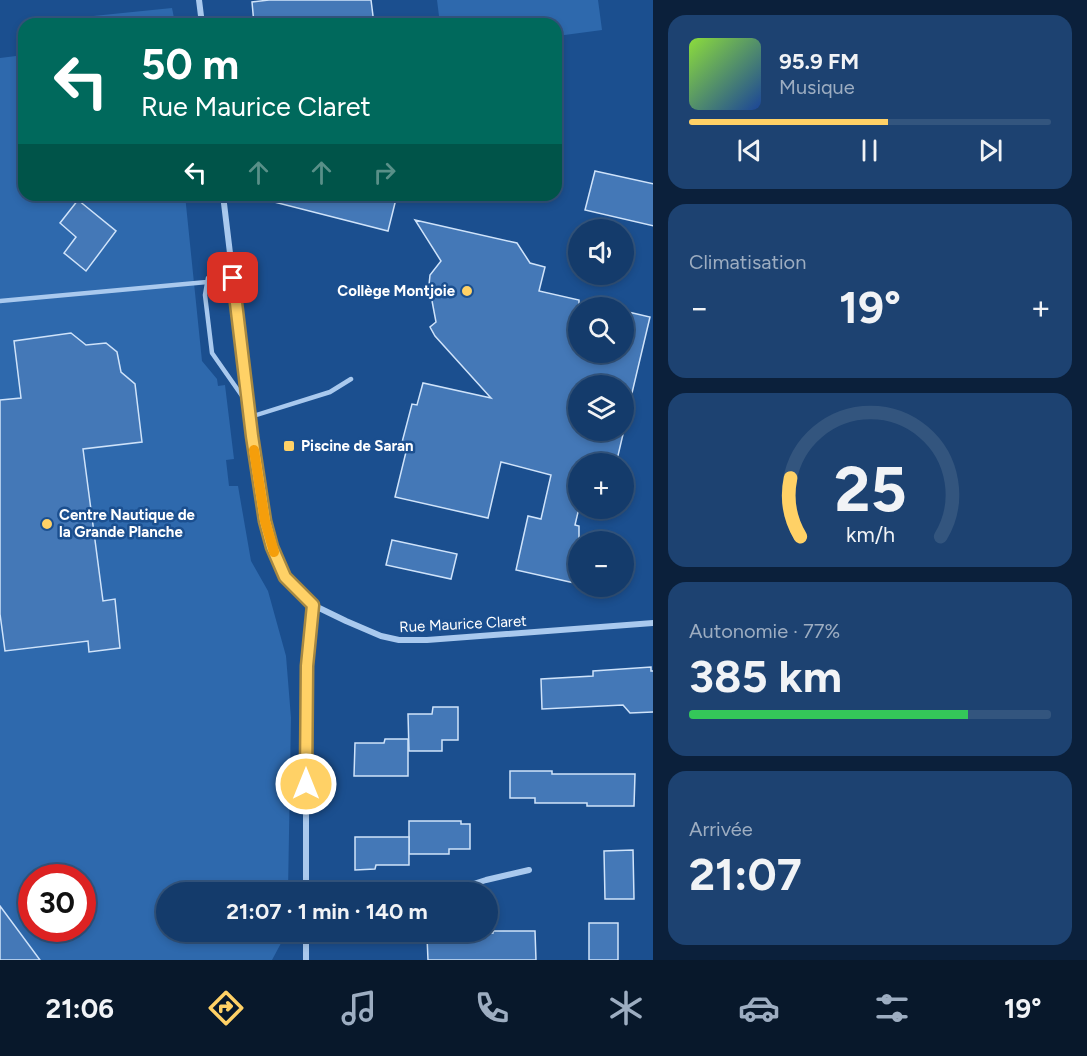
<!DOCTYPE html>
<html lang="fr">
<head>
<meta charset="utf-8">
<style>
	:root { --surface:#143b6b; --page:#1d4271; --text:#f1f3f6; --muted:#9dadc1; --line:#33557e; --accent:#ffd166 }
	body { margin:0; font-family:Figtree,sans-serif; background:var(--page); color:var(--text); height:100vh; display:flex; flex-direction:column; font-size:22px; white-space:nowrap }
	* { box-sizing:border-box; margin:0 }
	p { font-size:20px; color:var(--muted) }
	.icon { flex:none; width:33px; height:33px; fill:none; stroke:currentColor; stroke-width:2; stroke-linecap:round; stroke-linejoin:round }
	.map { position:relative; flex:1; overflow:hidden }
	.sheet { display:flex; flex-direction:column; gap:15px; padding:15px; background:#0b203b; width:434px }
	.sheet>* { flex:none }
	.hud { position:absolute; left:18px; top:18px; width:544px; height:183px; border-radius:18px; box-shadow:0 3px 9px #0003,0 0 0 2px var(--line); background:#00695c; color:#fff; overflow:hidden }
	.tools { position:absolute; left:568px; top:219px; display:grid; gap:12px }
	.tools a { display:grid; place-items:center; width:66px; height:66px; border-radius:50%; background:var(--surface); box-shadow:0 3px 9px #0003,0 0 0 2px var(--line); font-size:30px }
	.speed { position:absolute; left:18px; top:864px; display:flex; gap:12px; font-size:30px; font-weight:700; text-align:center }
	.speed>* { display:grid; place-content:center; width:78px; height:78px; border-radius:50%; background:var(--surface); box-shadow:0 3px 9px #0003,0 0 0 2px var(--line); line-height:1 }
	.speed .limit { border:9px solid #d22; background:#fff; color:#111 }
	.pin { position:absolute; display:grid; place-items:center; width:51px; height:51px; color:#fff; margin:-26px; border-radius:12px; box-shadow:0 3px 9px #0006 }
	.me { position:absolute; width:66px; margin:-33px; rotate:0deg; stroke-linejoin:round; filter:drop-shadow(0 0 4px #0008) }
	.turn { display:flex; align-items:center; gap:21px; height:126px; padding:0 24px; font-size:27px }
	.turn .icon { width:78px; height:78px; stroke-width:2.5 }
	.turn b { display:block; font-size:42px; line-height:51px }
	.lanes { display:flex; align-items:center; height:57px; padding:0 24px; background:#0003; justify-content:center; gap:30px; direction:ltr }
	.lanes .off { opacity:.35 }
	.big { font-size:45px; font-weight:700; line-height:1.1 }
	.sheet .tile { flex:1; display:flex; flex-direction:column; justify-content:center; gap:9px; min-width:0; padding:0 21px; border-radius:18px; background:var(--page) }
	.sheet .dial { align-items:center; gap:0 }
	.dial svg { height:156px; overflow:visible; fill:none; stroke:var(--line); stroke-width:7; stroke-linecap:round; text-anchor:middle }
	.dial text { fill:var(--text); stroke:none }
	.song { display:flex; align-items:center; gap:18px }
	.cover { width:72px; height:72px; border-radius:9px; background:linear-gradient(135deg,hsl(90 70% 55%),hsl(220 70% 35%)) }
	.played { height:6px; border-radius:3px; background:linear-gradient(90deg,var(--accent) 55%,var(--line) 55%) }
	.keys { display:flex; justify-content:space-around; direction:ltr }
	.heat { display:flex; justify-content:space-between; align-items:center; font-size:33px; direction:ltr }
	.charge { height:9px; border-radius:4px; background:linear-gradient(90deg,#34c759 77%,var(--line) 0) }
	.trip { position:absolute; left:156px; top:882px; width:342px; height:60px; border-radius:30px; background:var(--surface); box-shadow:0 3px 9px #0003,0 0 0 2px var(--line); font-weight:700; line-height:60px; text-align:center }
	.tabs { display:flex; height:96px; justify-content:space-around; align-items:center; background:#08182b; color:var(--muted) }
	.tabs .icon { width:42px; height:42px }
	.tabs .on { color:var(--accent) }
	.tabs b { font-size:27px; color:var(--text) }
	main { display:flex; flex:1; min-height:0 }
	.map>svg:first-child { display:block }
	.green { fill:#2e69ad; fill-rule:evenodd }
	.building { fill:#4478b7; stroke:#cfe3fa; stroke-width:1.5 }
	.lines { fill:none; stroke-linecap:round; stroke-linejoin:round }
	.service { stroke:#a9c9ee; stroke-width:4.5 }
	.minor { stroke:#a9c9ee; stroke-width:6 }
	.route-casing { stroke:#a68842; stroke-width:15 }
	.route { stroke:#ffd166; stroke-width:10 }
	.slow { stroke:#f59e0b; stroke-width:10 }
	.poi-dot { fill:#ffd166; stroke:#1b4f8f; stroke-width:2 }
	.labels { text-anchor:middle; stroke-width:5; stroke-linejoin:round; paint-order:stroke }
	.poi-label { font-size:15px; font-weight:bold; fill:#fff; stroke:#1b4f8f; text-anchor:start }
	.street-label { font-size:15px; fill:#fff; stroke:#1b4f8f }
</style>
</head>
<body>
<main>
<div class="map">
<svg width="654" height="960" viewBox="0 0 654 960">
	<rect width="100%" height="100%" fill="#1b4f8f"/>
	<g class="green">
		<polygon points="437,0 598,0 602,30 557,36 556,24 440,24"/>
		<polygon points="172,8 174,18 126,24 48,24 44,21"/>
		<path d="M24,55v140h161l17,166 15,18 1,7 7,-1 9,74 -8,1 3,26h9l13,75 17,30 18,65 5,62 -3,174h-122v40h121l-15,28h-272v-902zM32,878h50v50h-50z"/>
	</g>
	<g class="building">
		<polygon points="269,0 371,0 374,24 254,24 252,2"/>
		<polygon points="595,171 654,184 654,226 585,210"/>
		<polygon points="275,195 397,195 388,231 274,202"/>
		<polygon points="78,200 116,231 86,271 64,253 76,237 60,223"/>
		<polygon points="415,220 517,243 530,263 545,267 539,291 579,300 579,352 624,352 624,311 650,317 632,393 624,392 624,386 579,386 579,430 624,430 616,464 579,464 579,508 575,525 579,526 579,584 516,570 528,516 541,519 551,475 501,462 488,518 395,497 406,452 400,450 412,404 417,405 423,383 491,398 435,336 430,327 436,322 429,285 430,275 441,261"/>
		<polygon points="71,333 86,345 106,343 117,352 121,372 135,384 142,442 83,449 103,601 115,599 120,648 89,652 88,641 5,651 0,614 0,400 21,398 14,341"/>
		<polygon points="392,540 457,554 451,579 386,565"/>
		<polygon points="651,667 651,671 654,671 654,712 630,713 623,705 542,709 541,679 593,676 593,671"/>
		<polygon points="433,707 458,707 458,740 442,740 442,751 409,751 408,714 432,714"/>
		<polygon points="385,739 408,739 408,776 354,776 355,743 384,743"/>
		<polygon points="510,771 552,771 552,774 635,774 634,806 587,806 587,803 535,803 535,798 510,798"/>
		<polygon points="409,821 461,821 461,824 470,824 470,849 449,849 449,854 409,854"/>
		<polygon points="355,837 409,837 409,865 376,865 375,869 355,870"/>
		<polygon points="633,850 634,899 605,899 604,851"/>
		<polygon points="0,906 40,960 0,960"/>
		<rect x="589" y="923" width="29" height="37"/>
		<polygon points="493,931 535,931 536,960 428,960 427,937 493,933"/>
	</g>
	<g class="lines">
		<g class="service">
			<polyline points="229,255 208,278 205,295 212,353 247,403"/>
			<polyline points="0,301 207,282 233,278"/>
			<polyline points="250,417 330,392 351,379"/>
		</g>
		<g class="minor">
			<polyline points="199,0 202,24"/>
			<polyline points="223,195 252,436 265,521 272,547 285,577 313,605 346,621 381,636 399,640 427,640 654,623"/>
			<polyline points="306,892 306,693 313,605"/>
			<polyline points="448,892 486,880 529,870"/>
			<polyline points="306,932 306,960"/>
			<polyline points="306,933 330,932"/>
		</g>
	</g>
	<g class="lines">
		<g class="route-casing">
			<polyline id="route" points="233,278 252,436 265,521 272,547 285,577 313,605 307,666 306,784"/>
		</g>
		<use href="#route" class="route"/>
		<polyline class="slow" points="254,450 265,521 274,552"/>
	</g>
	<g class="poi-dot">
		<circle cx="467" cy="291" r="6"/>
		<rect x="283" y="440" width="12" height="12" rx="3"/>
		<circle cx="47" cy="524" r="6"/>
	</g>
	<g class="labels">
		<g class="poi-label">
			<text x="455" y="296" text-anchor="end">Collège Montjoie</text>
			<text x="301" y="451">Piscine de Saran</text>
			<text x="59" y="520">Centre Nautique de<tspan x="59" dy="17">la Grande Planche</tspan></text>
		</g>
		<g class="street-label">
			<text transform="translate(463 624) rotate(-3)" y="5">Rue Maurice Claret</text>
		</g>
	</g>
</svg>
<div class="tools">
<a><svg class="icon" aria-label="sound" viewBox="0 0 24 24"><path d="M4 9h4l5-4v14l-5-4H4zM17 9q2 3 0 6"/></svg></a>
<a><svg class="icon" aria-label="search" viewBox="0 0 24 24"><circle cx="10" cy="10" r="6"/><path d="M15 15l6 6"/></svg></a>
<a><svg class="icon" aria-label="layers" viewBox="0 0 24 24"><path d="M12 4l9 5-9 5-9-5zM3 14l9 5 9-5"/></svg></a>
<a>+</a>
<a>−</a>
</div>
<div class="speed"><div class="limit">30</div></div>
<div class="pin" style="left:233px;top:278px;background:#d93025"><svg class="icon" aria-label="arrive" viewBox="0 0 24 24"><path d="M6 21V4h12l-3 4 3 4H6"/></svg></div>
<svg class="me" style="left:306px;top:784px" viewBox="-20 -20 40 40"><circle r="17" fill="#ffd166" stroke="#fff" stroke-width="3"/><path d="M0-11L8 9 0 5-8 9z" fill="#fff"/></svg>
<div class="trip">21:07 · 1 min · 140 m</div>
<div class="hud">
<div class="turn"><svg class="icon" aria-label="left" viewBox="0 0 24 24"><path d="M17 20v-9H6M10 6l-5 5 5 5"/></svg><div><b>50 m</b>Rue Maurice Claret</div></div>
<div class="lanes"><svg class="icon" aria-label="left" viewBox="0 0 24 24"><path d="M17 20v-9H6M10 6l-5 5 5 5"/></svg><svg class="icon off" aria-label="ahead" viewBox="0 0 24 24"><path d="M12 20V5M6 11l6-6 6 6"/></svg><svg class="icon off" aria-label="ahead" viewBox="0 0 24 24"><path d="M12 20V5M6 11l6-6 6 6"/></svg><svg class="icon off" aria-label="right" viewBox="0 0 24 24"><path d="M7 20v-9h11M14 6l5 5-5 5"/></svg></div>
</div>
</div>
<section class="sheet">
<div class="tile">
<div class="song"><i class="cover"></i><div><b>95.9 FM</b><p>Musique</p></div></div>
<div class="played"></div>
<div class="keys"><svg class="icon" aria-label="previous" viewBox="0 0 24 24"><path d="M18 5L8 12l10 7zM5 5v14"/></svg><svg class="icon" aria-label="pause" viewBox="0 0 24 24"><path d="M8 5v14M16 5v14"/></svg><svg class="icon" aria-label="next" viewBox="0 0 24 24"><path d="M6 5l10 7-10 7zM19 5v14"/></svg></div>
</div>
<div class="tile"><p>Climatisation</p>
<div class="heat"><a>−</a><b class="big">19°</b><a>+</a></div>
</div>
<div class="tile dial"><svg viewBox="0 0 100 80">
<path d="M14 69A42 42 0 1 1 86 69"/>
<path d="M14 69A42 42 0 0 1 9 39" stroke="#ffd166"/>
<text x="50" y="56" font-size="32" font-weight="700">25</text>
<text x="50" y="72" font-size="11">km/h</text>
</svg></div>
<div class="tile"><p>Autonomie · 77%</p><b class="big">385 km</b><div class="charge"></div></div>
<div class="tile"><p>Arrivée</p><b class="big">21:07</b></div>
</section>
</main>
<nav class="tabs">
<b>21:06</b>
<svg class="icon on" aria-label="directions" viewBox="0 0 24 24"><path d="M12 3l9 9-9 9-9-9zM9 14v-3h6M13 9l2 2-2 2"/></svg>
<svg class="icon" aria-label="music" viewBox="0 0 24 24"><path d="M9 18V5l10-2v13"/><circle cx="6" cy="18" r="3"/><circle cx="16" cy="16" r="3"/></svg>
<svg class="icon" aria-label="phone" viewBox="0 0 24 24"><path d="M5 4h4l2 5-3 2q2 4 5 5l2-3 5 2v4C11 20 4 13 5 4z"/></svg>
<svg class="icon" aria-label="climate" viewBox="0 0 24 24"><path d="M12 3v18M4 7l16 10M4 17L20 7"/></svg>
<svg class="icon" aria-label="car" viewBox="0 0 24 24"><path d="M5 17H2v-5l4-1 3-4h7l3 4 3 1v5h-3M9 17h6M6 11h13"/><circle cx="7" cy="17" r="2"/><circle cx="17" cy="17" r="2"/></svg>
<svg class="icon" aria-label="filters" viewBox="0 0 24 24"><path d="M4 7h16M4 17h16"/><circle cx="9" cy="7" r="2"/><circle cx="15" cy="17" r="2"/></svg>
<b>19°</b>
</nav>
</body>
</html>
